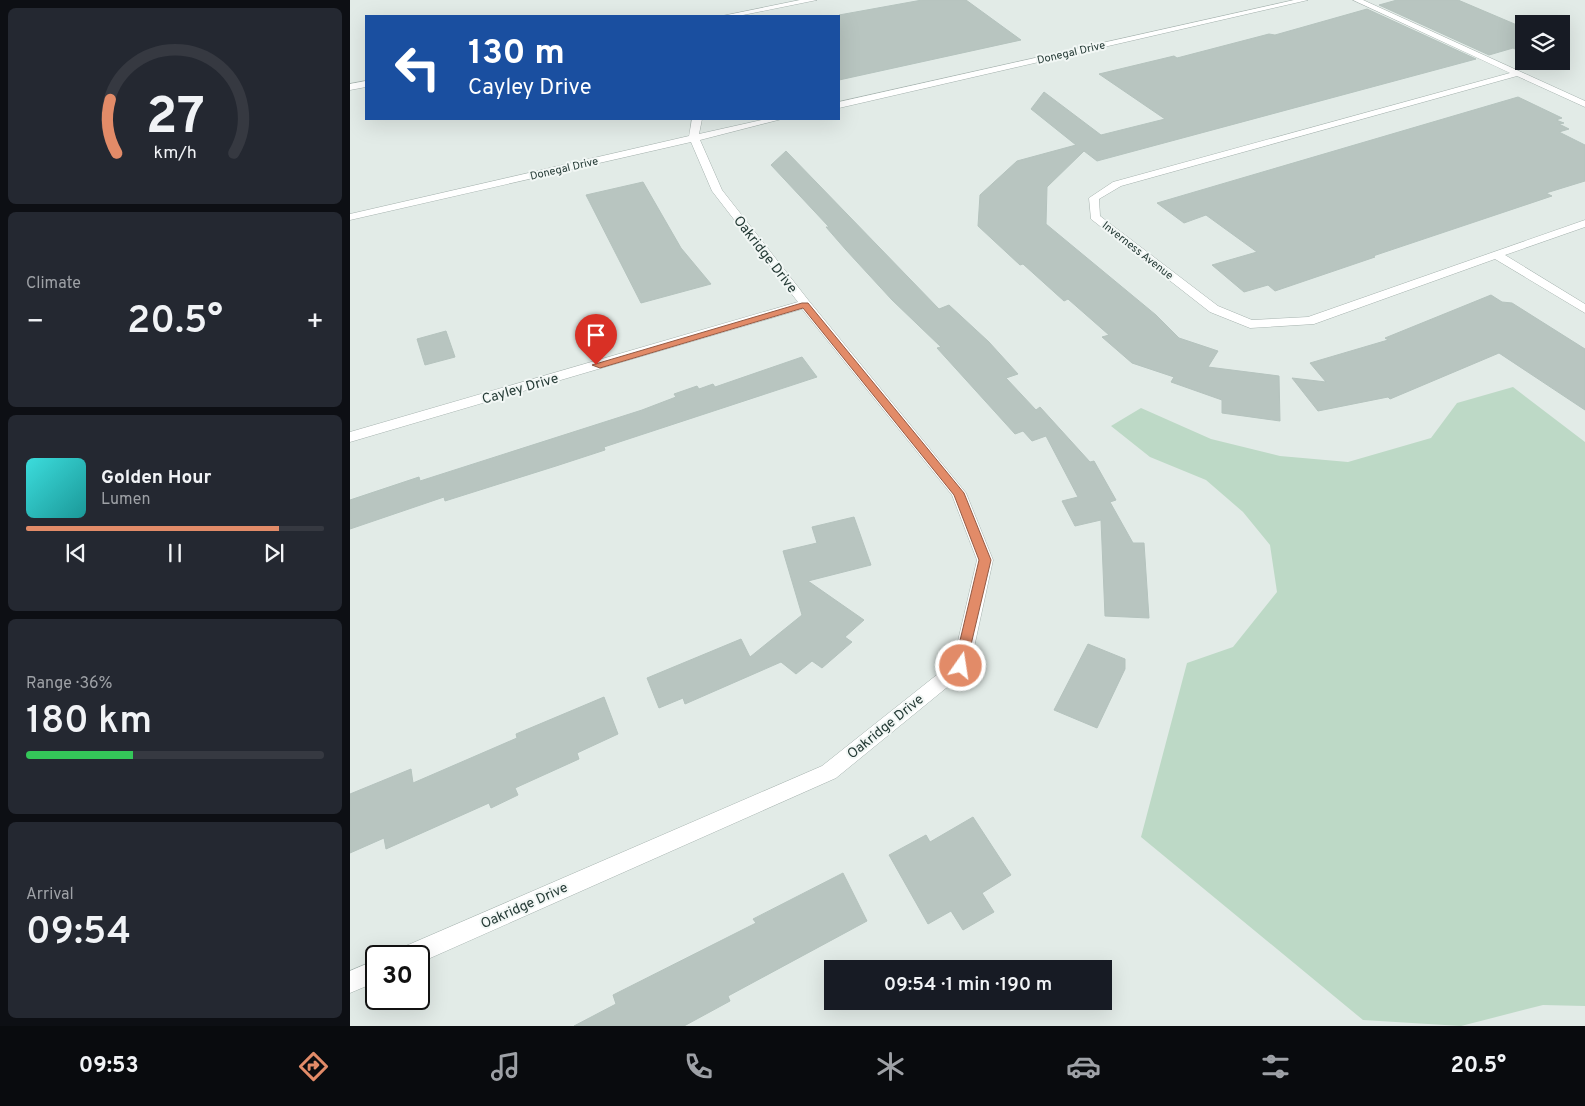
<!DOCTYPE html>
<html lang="en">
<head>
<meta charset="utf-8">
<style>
	:root { --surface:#171b24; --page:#242831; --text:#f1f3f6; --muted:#9ea1a6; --line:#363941; --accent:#e28b68 }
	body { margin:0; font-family:Overpass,sans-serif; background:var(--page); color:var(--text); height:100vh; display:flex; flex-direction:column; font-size:19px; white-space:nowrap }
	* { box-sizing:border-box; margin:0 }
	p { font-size:16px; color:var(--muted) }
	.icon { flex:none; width:28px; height:28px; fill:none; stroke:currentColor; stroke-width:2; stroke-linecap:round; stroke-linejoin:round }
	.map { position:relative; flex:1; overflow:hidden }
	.details { display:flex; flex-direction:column; gap:8px; padding:8px; background:#0d0f14; width:350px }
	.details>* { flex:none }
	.top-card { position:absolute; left:15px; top:15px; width:475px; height:105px; border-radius:0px; box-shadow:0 5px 20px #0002; background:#1a4fa0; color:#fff; overflow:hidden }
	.fabs { position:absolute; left:1165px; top:15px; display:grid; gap:10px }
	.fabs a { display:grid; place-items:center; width:55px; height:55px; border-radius:0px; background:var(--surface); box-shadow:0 5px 20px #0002; font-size:25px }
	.speed { position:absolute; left:15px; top:945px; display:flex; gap:10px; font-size:25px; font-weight:700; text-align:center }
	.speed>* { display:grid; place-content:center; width:65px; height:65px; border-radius:50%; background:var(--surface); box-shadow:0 5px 20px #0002; line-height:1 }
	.speed .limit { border:2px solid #111; border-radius:8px; background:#fff; color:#111 }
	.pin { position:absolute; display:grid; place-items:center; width:42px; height:42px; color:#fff; margin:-51px -21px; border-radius:50% 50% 50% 0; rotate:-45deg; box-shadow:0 0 5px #0007 }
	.pin .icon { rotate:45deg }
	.me { position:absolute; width:55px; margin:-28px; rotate:13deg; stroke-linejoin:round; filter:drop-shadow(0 0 4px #0008) }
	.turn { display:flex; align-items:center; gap:18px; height:105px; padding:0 20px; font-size:22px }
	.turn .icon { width:65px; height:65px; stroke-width:2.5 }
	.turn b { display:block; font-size:35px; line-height:42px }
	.big { font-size:38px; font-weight:600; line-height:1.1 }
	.details .card { flex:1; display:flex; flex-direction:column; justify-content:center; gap:8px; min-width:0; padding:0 18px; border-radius:8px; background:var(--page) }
	.details .dial { align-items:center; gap:0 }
	.dial svg { height:130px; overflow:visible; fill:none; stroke:var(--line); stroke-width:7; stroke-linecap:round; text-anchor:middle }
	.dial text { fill:var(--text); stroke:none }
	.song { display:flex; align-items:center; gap:15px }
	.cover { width:60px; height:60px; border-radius:8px; background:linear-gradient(135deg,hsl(180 70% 55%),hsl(180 70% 35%)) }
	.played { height:5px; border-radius:2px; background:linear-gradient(90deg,var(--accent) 85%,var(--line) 85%) }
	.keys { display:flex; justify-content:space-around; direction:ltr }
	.heat { display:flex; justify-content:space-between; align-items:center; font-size:28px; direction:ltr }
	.charge { height:8px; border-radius:4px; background:linear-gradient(90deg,#34c759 36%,var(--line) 0) }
	.trip { position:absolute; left:474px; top:960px; width:288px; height:50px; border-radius:0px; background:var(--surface); box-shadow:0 5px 20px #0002; font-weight:600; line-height:50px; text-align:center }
	.tabs { display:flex; height:80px; justify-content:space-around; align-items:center; background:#090b0e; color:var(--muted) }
	.tabs .icon { width:35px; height:35px }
	.tabs .on { color:var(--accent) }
	.tabs b { font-size:22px; color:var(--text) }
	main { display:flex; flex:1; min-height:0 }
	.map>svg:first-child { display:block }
	.green { fill:#bdd9c6 }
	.building { fill:#b8c5c0; stroke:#b5c3be }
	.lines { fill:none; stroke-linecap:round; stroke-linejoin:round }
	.minor-casing { stroke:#a5b2ae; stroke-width:1 }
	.minor { fill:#fff; fill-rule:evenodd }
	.route { fill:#e28b68; stroke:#935a44 }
	.labels { text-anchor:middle; stroke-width:4; stroke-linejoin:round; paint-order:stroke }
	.far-street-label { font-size:11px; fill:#243a35; stroke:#f2f7f5 }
	.street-label { font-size:14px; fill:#243a35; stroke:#f2f7f5 }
</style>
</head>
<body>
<main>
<section class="details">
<div class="card dial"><svg viewBox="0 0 100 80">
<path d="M14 69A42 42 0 1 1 86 69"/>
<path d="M14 69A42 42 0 0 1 10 36" stroke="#e28b68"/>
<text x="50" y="56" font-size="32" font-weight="700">27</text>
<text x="50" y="72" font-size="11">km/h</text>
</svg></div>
<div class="card"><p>Climate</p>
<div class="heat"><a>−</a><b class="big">20.5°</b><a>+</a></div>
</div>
<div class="card">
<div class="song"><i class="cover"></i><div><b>Golden Hour</b><p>Lumen</p></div></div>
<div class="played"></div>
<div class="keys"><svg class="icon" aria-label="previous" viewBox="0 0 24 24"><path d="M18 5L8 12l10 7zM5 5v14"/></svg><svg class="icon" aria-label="pause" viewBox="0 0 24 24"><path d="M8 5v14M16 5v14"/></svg><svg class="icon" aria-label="next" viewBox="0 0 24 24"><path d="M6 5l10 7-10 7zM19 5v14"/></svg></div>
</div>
<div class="card"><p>Range · 36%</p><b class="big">180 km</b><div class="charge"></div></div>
<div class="card"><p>Arrival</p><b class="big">09:54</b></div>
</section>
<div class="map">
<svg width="1235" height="1026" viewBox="0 0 1235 1026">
	<rect width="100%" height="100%" fill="#e2ebe7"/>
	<polygon class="green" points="1163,387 1235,442 1235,1006 1193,1005 1111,1026 1013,1020 791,837 837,663 883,647 927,592 920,545 893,512 856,480 800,457 761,426 791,408 861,439 930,456 998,462 1081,438 1107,403"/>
	<g class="building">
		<polygon points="572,0 616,0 671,40 489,80 489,15"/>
		<polygon points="1047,0 1108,0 1174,28 1174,48 1167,50 1163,48 1139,55 1029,5"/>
		<polygon points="1017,9 1126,59 747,161 734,151 697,187 696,224 806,315 829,338 868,351 858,367 929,376 930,421 872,413 872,400 821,382 824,377 782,363 752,337 759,335 718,299 714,301 673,264 670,265 628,226 630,195 667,161 726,145 681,109 694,92 751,135 815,119 749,74 824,56 827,58 919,34 925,35"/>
		<polygon points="1168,97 1212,118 1206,120 1214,123 1209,124 1219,129 1209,132 1235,145 1235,181 1196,193 1202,196 1023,256 1025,257 925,291 918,285 894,292 862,265 907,252 856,215 834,223 807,203"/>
		<polygon points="436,151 589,309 599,305 639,342 668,374 656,378 686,410 690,407 740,462 744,461 766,500 760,502 783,543 794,543 799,618 755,616 751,520 725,526 712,501 728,497 696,436 682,441 673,431 665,434 587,348 591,347 542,300 496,250 476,227 479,227 421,165"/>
		<polygon points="293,182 331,248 361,284 291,303 236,195"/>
		<polygon points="1141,295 1152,302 1162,303 1235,349 1235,410 1149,353 1040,399 1038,397 968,411 942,378 976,382 960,363 1038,340 1035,338"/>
		<polygon points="96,331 105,357 75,365 67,339"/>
		<polygon points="452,357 467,377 254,447 255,450 206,466 95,501 94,497 0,529 0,500 69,477 70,481 292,410 326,397 324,394 347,386 349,389 363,384 365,387"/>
		<polygon points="504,517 521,565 458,581 514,620 495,637 502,642 472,668 462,661 446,674 431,662 335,704 333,698 309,708 297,678 391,639 400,657 452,615 433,551 467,543 462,527"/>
		<polygon points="738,644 775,659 775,669 747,728 704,710"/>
		<polygon points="254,697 268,734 227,753 229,759 165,788 168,795 141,808 139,803 36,849 34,838 0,853 0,794 61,769 63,783 167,738 166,734"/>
		<polygon points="623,817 661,875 632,893 644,912 613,930 601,911 578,924 539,855 576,835 580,842"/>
		<polygon points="493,873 517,921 378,996 380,1001 334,1026 224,1026 266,1004 263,995 406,923 403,919"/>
	</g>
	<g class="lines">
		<g class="minor-casing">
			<g id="minor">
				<polygon points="450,0 467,0 388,16 372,16"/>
				<polygon points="944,0 958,0 489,108 489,102"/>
				<polygon points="1003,0 1013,0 1235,101 1235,107 1167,76 771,186 749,199 750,216 868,306 902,320 958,317 1235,220 1235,227 1155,255 1235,304 1235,313 1145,259 964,324 900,328 860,312 741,219 739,198 763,182 1160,73"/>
				<polygon points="16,81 16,87 0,90 0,84"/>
				<polygon points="342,119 352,119 349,134 416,119 432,119 350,140 372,190 459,301 616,493 643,560 620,666 617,671 486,778 69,963 69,956 48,956 51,948 472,766 603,662 627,560 602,495 452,309 0,442 0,432 448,302 362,191 341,142 0,220 0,214 339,136"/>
				<polygon points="26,960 26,982 0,993 0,971"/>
			</g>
		</g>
		<use href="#minor" class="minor"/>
	</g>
	<polygon class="route" points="452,303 458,303 614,493 641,560 615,670 606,670 604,666 629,560 604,495 453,308 250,368 242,365"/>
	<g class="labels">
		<g class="far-street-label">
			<text transform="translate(721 52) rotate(-13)" y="4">Donegal Drive</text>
			<text transform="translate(214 168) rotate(-13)" y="4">Donegal Drive</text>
			<text transform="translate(788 250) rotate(38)" y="4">Inverness Avenue</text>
		</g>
		<g class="street-label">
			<text transform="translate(416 254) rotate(52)" y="5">Oakridge Drive</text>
			<text transform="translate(170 388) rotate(-16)" y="5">Cayley Drive</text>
			<text transform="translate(535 726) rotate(-39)" y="5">Oakridge Drive</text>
			<text transform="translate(174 905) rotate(-24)" y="5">Oakridge Drive</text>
		</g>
	</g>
</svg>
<div class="fabs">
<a><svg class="icon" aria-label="layers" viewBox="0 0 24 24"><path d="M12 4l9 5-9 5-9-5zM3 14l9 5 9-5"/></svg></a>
</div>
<div class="speed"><div class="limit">30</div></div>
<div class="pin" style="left:246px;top:365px;background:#d93025"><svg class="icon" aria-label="arrive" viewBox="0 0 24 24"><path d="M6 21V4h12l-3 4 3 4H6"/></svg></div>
<svg class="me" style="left:611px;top:666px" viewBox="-20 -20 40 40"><circle r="17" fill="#e28b68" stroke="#fff" stroke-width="3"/><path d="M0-11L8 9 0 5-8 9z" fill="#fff"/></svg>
<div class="trip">09:54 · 1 min · 190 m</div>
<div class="top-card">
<div class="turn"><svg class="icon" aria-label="left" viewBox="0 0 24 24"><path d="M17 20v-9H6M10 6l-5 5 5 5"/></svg><div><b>130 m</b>Cayley Drive</div></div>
</div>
</div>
</main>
<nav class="tabs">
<b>09:53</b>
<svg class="icon on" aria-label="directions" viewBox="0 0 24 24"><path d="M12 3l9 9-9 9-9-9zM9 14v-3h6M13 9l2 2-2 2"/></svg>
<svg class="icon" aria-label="music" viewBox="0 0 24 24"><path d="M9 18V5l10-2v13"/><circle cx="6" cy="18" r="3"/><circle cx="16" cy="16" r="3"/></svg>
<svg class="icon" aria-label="phone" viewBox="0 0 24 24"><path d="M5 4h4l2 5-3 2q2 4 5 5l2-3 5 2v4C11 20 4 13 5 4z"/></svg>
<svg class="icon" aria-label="climate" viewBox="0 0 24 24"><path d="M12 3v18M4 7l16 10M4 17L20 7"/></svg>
<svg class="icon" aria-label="car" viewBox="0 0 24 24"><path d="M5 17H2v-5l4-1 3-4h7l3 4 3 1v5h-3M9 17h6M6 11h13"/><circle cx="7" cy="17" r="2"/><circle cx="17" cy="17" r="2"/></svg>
<svg class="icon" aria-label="filters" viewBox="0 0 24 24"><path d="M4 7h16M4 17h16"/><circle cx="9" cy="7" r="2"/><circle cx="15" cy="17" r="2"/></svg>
<b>20.5°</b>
</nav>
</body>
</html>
